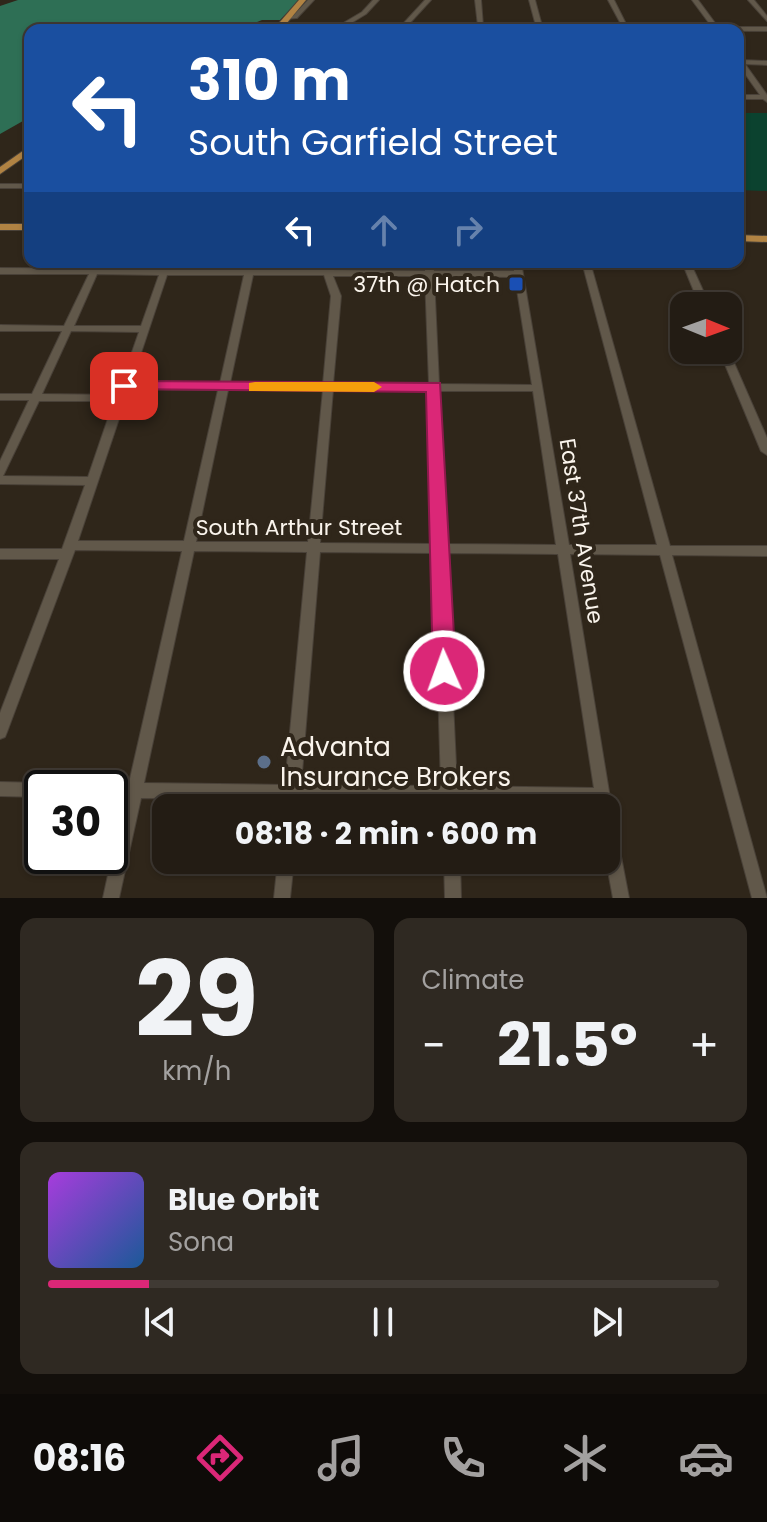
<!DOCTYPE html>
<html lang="en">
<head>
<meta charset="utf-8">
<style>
	:root { --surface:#231c14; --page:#2f2922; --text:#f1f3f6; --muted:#a3a1a0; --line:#403a34; --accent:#db2777 }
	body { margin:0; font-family:Poppins,sans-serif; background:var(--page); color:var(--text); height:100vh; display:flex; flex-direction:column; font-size:30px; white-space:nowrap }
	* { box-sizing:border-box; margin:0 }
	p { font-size:26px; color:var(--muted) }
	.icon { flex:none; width:44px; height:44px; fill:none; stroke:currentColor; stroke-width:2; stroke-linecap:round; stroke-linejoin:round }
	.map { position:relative; height:898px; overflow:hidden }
	.details { display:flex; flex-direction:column; gap:20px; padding:20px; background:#130f0b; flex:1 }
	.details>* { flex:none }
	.top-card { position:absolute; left:24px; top:24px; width:720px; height:244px; border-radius:16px; box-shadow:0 2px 6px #0004,0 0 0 2px var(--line); background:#1a4fa0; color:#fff; overflow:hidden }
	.needle { width:52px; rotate:91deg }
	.fabs { position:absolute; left:670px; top:292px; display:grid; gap:16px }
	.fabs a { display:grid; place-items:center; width:72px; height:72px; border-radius:16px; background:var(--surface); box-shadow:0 2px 6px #0004,0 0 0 2px var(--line); font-size:40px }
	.speed { position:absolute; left:24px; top:770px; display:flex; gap:16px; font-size:40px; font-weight:700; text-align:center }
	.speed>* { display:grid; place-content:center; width:104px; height:104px; border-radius:50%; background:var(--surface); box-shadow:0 2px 6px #0004,0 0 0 2px var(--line); line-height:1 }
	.speed .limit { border:4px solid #111; border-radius:12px; background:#fff; color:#111 }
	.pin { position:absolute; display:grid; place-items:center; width:68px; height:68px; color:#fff; margin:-34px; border-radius:16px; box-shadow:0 4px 12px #0006 }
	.me { position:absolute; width:88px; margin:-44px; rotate:358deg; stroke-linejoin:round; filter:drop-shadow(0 0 6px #0008) }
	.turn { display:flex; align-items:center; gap:28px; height:168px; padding:0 32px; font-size:36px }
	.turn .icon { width:104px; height:104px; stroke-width:2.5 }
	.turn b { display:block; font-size:56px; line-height:68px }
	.lanes { display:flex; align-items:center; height:76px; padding:0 32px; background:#0003; justify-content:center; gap:40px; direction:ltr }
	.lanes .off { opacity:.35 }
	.big { font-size:60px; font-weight:700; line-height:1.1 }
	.details .tile { flex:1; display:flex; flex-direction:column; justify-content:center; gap:12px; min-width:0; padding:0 28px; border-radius:16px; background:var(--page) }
	.details .dial { align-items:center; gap:0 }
	.dial b { font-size:104px; line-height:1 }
	.song { display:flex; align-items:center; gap:24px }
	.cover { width:96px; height:96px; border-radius:12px; background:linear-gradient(135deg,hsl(280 70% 55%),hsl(210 70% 35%)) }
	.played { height:8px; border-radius:4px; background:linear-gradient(90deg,var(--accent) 15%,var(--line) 15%) }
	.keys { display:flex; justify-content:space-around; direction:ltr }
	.heat { display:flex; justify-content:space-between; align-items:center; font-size:44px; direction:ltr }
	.details .tiles { flex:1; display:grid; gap:20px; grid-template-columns:1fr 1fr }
	.tile:last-child { grid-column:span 2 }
	.trip { position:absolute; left:152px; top:794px; width:468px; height:80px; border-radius:16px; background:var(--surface); box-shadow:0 2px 6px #0004,0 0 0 2px var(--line); font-weight:700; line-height:80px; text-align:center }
	.menu { display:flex; height:128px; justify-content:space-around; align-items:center; background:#0e0b08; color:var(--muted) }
	.menu .icon { width:56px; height:56px }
	.menu .selected { color:var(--accent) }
	.menu b { font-size:36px; color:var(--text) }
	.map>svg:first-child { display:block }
	.built { fill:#3b2f1c }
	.green { fill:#0b422f }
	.forest { fill:#2e6f55 }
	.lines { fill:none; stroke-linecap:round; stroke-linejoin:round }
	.minor-casing { stroke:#494138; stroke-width:2 }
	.major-casing { stroke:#494138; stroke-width:2 }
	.minor { fill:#61584a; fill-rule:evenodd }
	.major { fill:#b18343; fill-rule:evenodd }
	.route { fill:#db2777; stroke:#8e194d; stroke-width:2 }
	.slow { fill:#f59e0b }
	.transit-dot { fill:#1a4fb4; stroke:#2f261a; stroke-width:3 }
	.service-dot { fill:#5c6f8a; stroke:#2f261a; stroke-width:3 }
	.labels { text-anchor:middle; stroke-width:8; stroke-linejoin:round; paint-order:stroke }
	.poi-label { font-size:22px; fill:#faf4ec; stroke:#2f261a; text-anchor:end }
	.street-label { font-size:22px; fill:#faf4ec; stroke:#2f261a }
	.near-poi-label { font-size:26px; fill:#faf4ec; stroke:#2f261a; text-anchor:start }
</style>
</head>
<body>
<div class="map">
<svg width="767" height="898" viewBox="0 0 767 898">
	<rect width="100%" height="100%" fill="#2f261a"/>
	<polygon class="built" points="434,262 513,262 514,268 438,271"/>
	<polygon class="green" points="738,113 767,113 767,191 738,190"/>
	<polygon class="forest" points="18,0 299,0 280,20 262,20 238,30 30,30 30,117 0,134 0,6"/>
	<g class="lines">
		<g class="minor-casing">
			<g id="minor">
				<polygon points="308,0 314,0 297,18 285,19 285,17 293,16"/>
				<polygon points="373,0 379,0 366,14 348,25 402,25 425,0 431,0 408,25 478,26 475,0 481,0 483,26 536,26 529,0 535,0 542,26 622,26 608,0 614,0 627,26 712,27 692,0 698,0 718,27 767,27 767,31 282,28 279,26 282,24 340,25 362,12"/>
				<polygon points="748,0 754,0 767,16 767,21"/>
				<polygon points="738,57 742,60 767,61 767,65 745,64 767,95 767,102 763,99 738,99 738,95 760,95 738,64"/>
				<rect x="0" y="184" width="30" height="4"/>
				<path d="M319,262h8l4,8 94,1v-9h8l1,9h80l-1,-9h8l48,283h88l-75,-283h8l80,284h97v10l-95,-1 95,343h-15l-92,-343 -90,-1 42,256 17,88h-16l-7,-38v-52h-9l-1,-6 -138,-1v7h-16v-7l-142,-2 -1,9h-16l1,-9 -143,-1 -22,100h-16l22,-101h-15v-9h-7l2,-3 5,-2h19l53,-232 -107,-1 -68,182 -2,5 -5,2v-26l59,-154h-59v-10h62l23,-64 -85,-1v-23l29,-61h-29v-6h32l30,-63h-62v-6l64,1 25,-52h-89v-6l322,2zM97,274l62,1 -18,51h-67zM167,275h77l-24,108h-89zM253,275h71l7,21 -8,88 -93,-1zM333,276h92l4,108h-96l8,-88zM434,276l81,1 17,108 -93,-1zM71,331l68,1 -22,63 -75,-1zM129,389l89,1 -34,151h-106zM228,390h95l-15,152h-112zM333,390l96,1 5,153 -114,-1zM439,391h94l23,154 -110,-1zM39,401h75l-26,76 -85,-1zM194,551l113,1 -22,233 -141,-2zM320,552l114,1 7,233 -140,-1zM446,553l112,1 36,234 -137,-2z"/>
				<polygon points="682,262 690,262 710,306 700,306"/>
				<polygon points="728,349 767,438 767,455 761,451 719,350"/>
				<polygon points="0,782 42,783 47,785 49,788 42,788 42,797 0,796"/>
				<polygon points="278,860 294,860 290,898 274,898"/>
				<polygon points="444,860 460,860 461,898 445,898"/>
			</g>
		</g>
		<g class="major-casing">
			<g id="major">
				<polygon points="299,0 306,0 281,30 273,30"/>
				<polygon points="30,146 30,153 0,174 0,167"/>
				<rect x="0" y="224" width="30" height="6"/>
				<polygon points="738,235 767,236 767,242 738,241"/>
			</g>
		</g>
		<use href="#minor" class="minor"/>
		<use href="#major" class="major"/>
	</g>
	<polygon class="route" points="124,381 440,383 456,671 453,678 444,681 436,678 433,671 426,392 118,389 118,382"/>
	<polygon class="slow" points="255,382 374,382 382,387 374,392 249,391 249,383"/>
	<rect class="transit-dot" x="508" y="276" width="16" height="16" rx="4"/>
	<circle class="service-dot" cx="264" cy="762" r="8"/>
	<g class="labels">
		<g class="poi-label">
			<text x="500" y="292">37th @ Hatch</text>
		</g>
		<g class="street-label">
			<text x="299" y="535">South Arthur Street</text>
			<text transform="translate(582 531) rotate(81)" y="8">East 37th Avenue</text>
		</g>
		<g class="near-poi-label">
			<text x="280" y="756">Advanta<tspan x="280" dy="30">Insurance Brokers</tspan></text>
		</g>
	</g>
</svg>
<div class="fabs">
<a><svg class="needle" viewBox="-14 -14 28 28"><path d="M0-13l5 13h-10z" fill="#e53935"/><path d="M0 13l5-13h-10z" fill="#a3a1a0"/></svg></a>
</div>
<div class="speed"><div class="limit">30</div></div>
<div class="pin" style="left:124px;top:386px;background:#d93025"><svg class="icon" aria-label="arrive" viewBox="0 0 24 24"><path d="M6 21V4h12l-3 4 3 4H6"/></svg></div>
<svg class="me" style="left:444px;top:671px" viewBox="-20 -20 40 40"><circle r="17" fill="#db2777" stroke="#fff" stroke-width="3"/><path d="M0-11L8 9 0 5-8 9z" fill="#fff"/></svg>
<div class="trip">08:18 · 2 min · 600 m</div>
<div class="top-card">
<div class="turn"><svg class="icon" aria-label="left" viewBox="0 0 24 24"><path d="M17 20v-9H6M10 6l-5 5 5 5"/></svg><div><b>310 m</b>South Garfield Street</div></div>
<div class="lanes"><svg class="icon" aria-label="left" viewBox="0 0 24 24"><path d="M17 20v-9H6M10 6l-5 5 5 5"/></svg><svg class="icon off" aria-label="ahead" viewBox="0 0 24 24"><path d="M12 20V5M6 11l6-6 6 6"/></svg><svg class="icon off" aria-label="right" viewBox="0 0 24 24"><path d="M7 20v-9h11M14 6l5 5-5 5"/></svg></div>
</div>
</div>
<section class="details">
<div class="tiles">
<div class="tile dial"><b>29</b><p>km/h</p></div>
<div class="tile"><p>Climate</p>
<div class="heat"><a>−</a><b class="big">21.5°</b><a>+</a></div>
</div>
<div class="tile">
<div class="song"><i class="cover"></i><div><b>Blue Orbit</b><p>Sona</p></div></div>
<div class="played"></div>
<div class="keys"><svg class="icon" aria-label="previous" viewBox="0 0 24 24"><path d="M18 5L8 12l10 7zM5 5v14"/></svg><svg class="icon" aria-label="pause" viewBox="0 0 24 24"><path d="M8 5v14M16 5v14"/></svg><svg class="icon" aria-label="next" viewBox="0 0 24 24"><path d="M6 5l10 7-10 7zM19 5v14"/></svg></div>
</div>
</div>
</section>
<nav class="menu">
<b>08:16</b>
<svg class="icon selected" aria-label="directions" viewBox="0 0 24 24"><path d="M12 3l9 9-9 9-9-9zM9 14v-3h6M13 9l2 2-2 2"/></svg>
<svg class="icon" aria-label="music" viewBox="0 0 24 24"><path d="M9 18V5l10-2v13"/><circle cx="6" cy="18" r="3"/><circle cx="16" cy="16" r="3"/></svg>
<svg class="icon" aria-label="phone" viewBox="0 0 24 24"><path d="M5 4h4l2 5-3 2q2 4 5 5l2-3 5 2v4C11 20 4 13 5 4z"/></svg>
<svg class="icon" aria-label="climate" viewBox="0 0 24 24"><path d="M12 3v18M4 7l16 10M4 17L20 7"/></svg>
<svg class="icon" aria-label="car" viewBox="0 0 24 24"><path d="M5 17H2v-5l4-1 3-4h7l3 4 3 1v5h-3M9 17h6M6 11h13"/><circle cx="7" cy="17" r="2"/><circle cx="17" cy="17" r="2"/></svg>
</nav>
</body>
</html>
